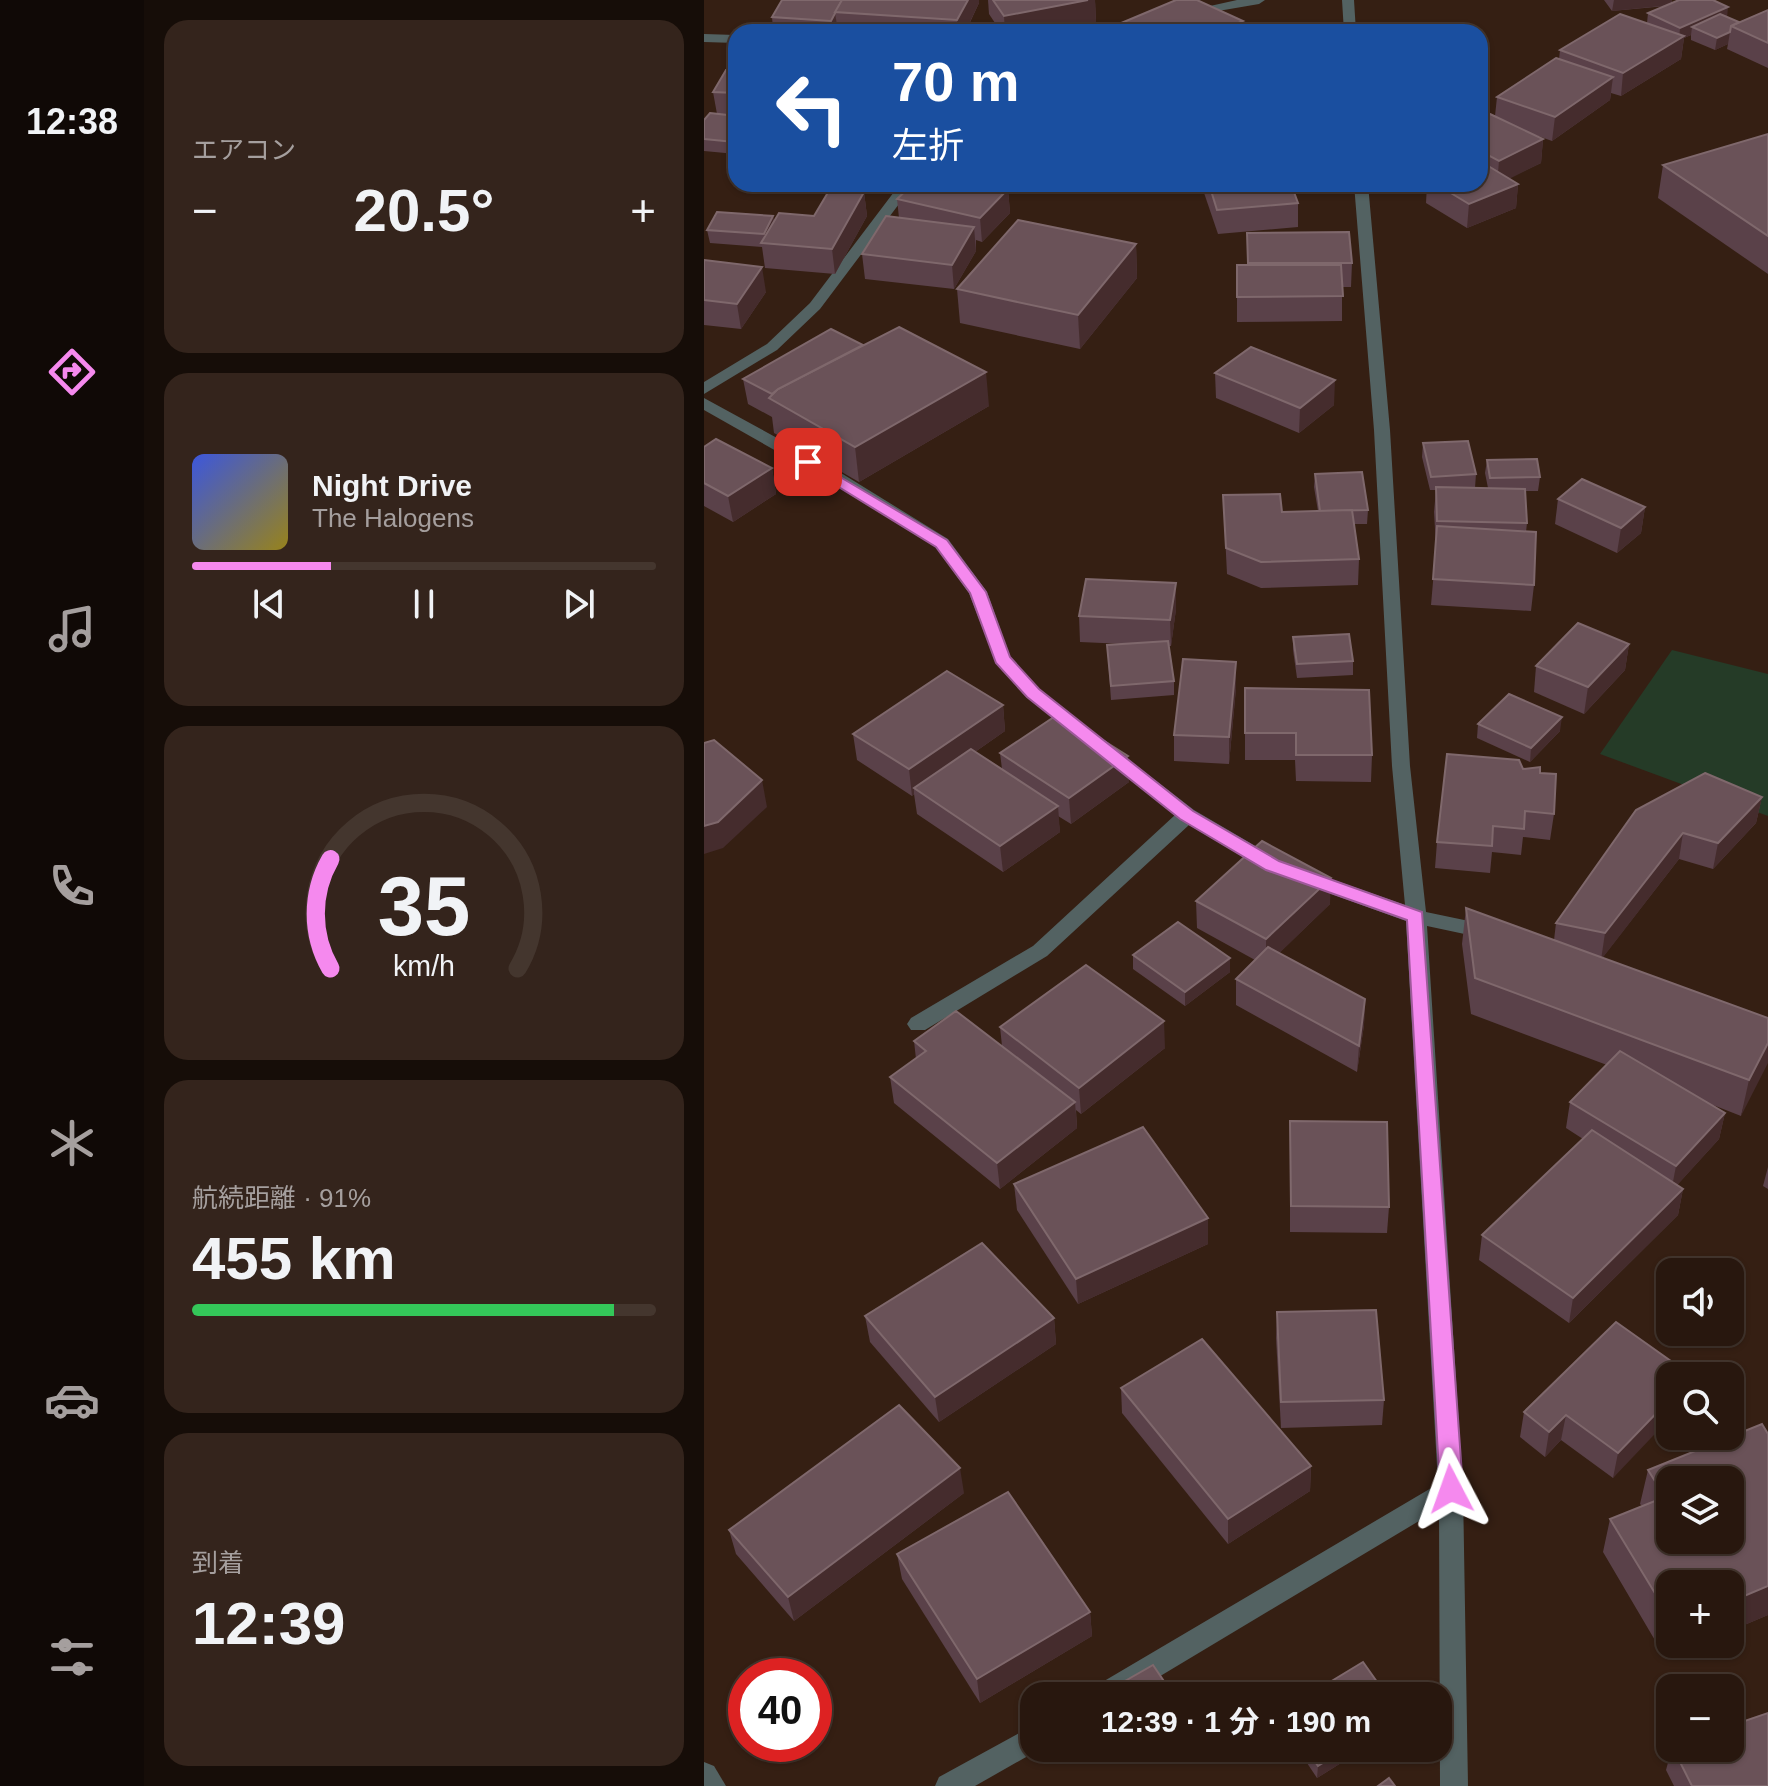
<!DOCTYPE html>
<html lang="ja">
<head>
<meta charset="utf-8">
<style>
	:root { --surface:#28170e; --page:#34241c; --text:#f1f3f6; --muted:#a59f9e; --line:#44362e; --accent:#f589ee }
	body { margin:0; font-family:Arial,"Noto Sans JP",sans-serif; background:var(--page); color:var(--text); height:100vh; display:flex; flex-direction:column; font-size:30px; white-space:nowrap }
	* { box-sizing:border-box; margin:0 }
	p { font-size:26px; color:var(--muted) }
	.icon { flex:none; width:44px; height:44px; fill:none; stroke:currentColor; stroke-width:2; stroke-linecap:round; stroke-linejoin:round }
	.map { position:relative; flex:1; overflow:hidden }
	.side { display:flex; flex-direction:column; gap:20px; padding:20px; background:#160d08; width:560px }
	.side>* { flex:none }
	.top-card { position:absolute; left:24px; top:24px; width:760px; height:168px; border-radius:24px; box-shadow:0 2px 6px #0004,0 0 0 2px var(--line); background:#1a4fa0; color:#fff; overflow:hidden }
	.fabs { position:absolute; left:952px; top:1258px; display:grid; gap:16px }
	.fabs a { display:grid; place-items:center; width:88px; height:88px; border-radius:16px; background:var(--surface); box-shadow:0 2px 6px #0004,0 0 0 2px var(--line); font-size:40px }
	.speed { position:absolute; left:24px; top:1658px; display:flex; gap:16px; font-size:40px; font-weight:700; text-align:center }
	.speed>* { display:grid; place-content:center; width:104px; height:104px; border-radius:50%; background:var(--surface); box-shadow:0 2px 6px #0004,0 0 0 2px var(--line); line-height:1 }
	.speed .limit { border:12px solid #d22; background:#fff; color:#111 }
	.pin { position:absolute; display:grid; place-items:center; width:68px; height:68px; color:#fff; margin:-34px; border-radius:16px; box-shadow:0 4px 12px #0006 }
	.me { position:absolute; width:88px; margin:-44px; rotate:356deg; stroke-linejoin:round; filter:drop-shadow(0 0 6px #0008) }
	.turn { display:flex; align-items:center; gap:28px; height:168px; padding:0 32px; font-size:36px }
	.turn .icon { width:104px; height:104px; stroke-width:2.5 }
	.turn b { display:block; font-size:56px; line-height:68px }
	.big { font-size:60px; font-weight:700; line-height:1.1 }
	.side .tile { flex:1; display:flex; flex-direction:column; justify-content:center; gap:12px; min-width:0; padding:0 28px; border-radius:24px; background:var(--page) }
	.side .dial { align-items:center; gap:0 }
	.dial svg { height:208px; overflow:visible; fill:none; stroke:var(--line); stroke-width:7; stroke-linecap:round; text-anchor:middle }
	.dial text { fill:var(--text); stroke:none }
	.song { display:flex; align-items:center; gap:24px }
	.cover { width:96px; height:96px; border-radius:12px; background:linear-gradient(135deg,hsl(230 70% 55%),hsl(50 70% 35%)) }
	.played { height:8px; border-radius:4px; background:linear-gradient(90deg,var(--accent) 30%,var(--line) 30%) }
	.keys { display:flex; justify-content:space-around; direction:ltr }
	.heat { display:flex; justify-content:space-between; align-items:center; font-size:44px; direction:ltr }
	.charge { height:12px; border-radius:6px; background:linear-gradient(90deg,#34c759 91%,var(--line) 0) }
	.trip { position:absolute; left:316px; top:1682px; width:432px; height:80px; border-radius:24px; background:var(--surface); box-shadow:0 2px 6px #0004,0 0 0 2px var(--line); font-weight:700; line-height:80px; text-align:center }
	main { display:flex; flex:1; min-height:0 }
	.tabs { display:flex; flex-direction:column; width:144px; justify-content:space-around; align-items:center; background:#100906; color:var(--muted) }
	.tabs .icon { width:56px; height:56px }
	.tabs .selected { color:var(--accent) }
	.tabs b { font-size:36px; color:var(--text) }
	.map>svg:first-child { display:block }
	.green { fill:#253b27 }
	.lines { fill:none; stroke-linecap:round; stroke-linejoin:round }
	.minor { fill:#536262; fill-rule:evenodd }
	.wall { fill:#5a4149 }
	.shaded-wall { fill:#452c2d }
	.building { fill:#6a5258; stroke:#7f686c; stroke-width:2; fill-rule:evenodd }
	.route { fill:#f589ee; stroke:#9f599b; stroke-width:2 }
</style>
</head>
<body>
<main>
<nav class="tabs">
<b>12:38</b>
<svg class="icon selected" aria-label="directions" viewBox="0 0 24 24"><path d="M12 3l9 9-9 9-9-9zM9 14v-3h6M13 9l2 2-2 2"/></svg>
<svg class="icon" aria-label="music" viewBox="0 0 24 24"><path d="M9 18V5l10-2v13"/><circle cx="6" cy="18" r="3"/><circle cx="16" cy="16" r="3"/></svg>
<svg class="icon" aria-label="phone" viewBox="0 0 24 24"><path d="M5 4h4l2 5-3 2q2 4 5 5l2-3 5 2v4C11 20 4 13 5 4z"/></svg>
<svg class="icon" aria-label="climate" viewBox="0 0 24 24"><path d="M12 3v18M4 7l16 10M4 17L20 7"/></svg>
<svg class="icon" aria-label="car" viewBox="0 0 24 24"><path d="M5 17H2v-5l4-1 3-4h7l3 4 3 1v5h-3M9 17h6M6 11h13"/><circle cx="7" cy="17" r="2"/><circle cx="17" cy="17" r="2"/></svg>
<svg class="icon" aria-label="filters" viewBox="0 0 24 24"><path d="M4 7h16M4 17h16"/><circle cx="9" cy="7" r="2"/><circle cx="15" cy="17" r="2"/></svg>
</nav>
<section class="side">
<div class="tile"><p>エアコン</p>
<div class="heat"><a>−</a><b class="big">20.5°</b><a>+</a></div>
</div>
<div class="tile">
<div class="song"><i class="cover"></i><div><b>Night Drive</b><p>The Halogens</p></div></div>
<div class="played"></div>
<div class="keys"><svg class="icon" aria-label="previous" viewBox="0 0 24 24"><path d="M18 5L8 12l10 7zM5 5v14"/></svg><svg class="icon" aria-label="pause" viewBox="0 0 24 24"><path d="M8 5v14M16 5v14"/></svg><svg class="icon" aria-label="next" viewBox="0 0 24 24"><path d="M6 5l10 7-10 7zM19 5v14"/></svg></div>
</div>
<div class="tile dial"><svg viewBox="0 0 100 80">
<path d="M14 69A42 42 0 1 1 86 69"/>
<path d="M14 69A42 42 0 0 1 14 27" stroke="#f589ee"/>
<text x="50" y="56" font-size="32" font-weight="700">35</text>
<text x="50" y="72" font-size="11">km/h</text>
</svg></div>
<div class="tile"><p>航続距離 · 91%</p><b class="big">455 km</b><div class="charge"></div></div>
<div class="tile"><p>到着</p><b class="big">12:39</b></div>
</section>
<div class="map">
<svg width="1064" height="1786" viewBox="0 0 1064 1786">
	<rect width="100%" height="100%" fill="#351f13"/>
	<polygon class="green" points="968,650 1064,674 1064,816 896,754"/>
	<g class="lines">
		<g class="minor">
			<polygon points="533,0 561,0 555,4 485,16 479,12"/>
			<polygon points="638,0 650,0 652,32 640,32"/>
			<polygon points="434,18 440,22 439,25 405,32 381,32"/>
			<polygon points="0,34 32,35 32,43 0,42"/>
			<polygon points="196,184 210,184 116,309 73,350 0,394 0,382 63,344 106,303"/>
			<polygon points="650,184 664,184 686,430 706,766 722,912 784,925 791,927 794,932 791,937 784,939 723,926 759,1489 764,1786 736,1786 735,1509 423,1696 386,1696 390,1687 734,1484 702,921 597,883 594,878 604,871 701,905 688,766 670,430"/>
			<polygon points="0,398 137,473 244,539 283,592 306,657 335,689 381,725 383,729 381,733 367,733 323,697 292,663 265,593 232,547 125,481 0,410"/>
			<polygon points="405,748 412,750 490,810 577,861 580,866 577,871 563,871 485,825 343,956 221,1030 207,1030 203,1024 207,1018 329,946 471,815 398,758 396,754 398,750"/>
			<polygon points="330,1725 330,1748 338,1748 271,1786 231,1786 235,1777"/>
			<polygon points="0,1762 10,1766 22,1786 0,1786"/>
		</g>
	</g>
	<g class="wall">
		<polygon points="78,0 275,0 275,3 262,31 269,32 48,32 69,29 68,17"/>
		<polygon points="284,0 391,0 392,22 336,32 297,32 285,14"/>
		<polygon points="900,0 968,0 968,3 1023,17 1035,22 1064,10 1064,68 1023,49 1024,44 1011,50 987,40 987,35 980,38 977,59 917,96 907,93 906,100 848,141 826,133 839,139 837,163 805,178 814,184 812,208 763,228 722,203 723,184 776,184 776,118 791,116 793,97 855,59 856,50 943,23 944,13 962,6 908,11"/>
		<polygon points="32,71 32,154 0,151 0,120 13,114 9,92"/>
		<polygon points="1064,134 1064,274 954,198 959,165"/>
		<polygon points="151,184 151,191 160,192 163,216 131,274 61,268 58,247 6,243 3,230 69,216 70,222 110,216"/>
		<polygon points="497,184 587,184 594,203 594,227 514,234"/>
		<polygon points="304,189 306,213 278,242 272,240 272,251 250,289 161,279 158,254 195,218 193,199"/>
		<polygon points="543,233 648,263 647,287 638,287 638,321 533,322 533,265 543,265"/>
		<polygon points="432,244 433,278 376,349 256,323 253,289"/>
		<polygon points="0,260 62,292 37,329 0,325"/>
		<polygon points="511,373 630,405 595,433 512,398"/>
		<polygon points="39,379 285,406 155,482 70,433 68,417 44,404"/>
		<polygon points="719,443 772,474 771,488 784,488 781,473 783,460 836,477 834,491 821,491 823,523 822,532 830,585 827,611 727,605 732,547 730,512 732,490 726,490 718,457"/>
		<polygon points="0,447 68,468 72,494 29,522 0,506"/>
		<polygon points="611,474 664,510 663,524 650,524 655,559 654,585 557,588 523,574 519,495 578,512 614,511 610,487"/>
		<polygon points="854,499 941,507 937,533 913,553 851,524"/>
		<polygon points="472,609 467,646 465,646 470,681 470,695 407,700 403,645 421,644 376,642 375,616"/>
		<polygon points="589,637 649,661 649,675 593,678 589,650"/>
		<polygon points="925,644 921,670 880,714 830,692 832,666"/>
		<polygon points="532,688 525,764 470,761 470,735"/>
		<polygon points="541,688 668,755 667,782 592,781 591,760 541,760"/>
		<polygon points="299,705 301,731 271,752 298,769 296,753 425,782 367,824 354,816 356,832 299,872 213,814 210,794 208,796 153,760 149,734"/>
		<polygon points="774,724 856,731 826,762 773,738"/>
		<polygon points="819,769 836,773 850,814 846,840 819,837 817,855 788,852 786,873 731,868 733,842"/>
		<polygon points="1058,797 1052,823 1009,869 975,859 898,958 1064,1018 1037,1116 1009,1105 1021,1113 1015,1139 973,1185 979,1189 974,1215 865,1323 775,1260 778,1235 879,1139 862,1128 866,1102 903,1065 767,1014 758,944 762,908 850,940 852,923 932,810"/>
		<polygon points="492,901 626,904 575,953 661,999 660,1025 653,1072 532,1005 532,979 551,960 493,928"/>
		<polygon points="429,955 526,958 526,972 481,1006 429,969"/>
		<polygon points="296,1027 461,1048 377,1114 372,1110 373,1128 296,1189 190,1103 186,1077 212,1059 210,1041 298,1046"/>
		<polygon points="586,1121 685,1207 683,1233 586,1232"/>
		<polygon points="1064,1167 1064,1189 1059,1186"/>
		<polygon points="310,1184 504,1218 504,1244 374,1304 313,1210"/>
		<polygon points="573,1312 680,1400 678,1425 577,1428 572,1338"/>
		<polygon points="161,1316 350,1318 352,1344 235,1422 166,1342"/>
		<polygon points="988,1376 909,1478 857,1440 841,1457 816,1437 820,1412"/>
		<polygon points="417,1388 607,1466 606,1491 524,1544 418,1413"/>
		<polygon points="1064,1434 1064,1615 1026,1631 966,1584 966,1644 962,1659 899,1552 906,1519 938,1506 936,1504 944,1470"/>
		<polygon points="260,1493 90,1621 32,1554 25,1530"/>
		<polygon points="193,1554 386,1612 388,1636 276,1703 198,1579"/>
		<polygon points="593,1748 661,1748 613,1778"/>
		<polygon points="968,1748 1026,1748 1064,1786 970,1786 962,1770"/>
	</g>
	<g class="shaded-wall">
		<polygon points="264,0 275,0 275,3 261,32 254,32 253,20"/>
		<polygon points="384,0 391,0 392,22 336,32 301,32 300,16"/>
		<polygon points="910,0 968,0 967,5 908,11"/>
		<polygon points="1024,7 1023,19 988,27 987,35 980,38 977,59 917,96 919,73 975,39 976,28"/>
		<polygon points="131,13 133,25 128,32 127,21"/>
		<polygon points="539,21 539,32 514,32"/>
		<polygon points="1026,32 1024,44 1011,50 1013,38"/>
		<polygon points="909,77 906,100 848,141 851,117"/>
		<polygon points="839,139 837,163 793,185 795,161"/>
		<polygon points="151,184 153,204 160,192 163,216 131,274 128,249 147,190"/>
		<polygon points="814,184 812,208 763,228 765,204"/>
		<polygon points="304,189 306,213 278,242 276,218"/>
		<polygon points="69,216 71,229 61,244 60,234"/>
		<polygon points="270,227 272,251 250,289 248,265"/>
		<polygon points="432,244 433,278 376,349 374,315"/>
		<polygon points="58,267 62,292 37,329 33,304"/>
		<polygon points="282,372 285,406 155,482 151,447"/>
		<polygon points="631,380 630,405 595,433 596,408"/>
		<polygon points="68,468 72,494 29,522 24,496"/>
		<polygon points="941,507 937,533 913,553 917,528"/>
		<polygon points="472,583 472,609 467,646 466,620"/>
		<polygon points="925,644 921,670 880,714 884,687"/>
		<polygon points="532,662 532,688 525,764 525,737"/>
		<polygon points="299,705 301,731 215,791 210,788 210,794 208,796 205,769"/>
		<polygon points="858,717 856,731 826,762 827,748"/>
		<polygon points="424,756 425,782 367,824 365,798"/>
		<polygon points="58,780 63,807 19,848 0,854 0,826"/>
		<polygon points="1058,797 1052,823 1009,869 1014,843"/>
		<polygon points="354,806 356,832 299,872 296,846"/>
		<polygon points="979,833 975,859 897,960 901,933"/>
		<polygon points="627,878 626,904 562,966 562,939"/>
		<polygon points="526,958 526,972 481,1006 481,992"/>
		<polygon points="661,999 660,1025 653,1072 655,1046"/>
		<polygon points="460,1021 461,1048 377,1114 375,1088"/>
		<polygon points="1064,1043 1064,1063 1037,1116 1045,1080"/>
		<polygon points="371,1102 373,1128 296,1189 293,1163"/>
		<polygon points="1021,1113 1015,1139 967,1192 972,1166"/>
		<polygon points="979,1189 974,1215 865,1323 869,1298"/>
		<polygon points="504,1218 504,1244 374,1304 372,1279"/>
		<polygon points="350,1318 352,1344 235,1422 231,1397"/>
		<polygon points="966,1399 966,1418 909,1478 914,1453"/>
		<polygon points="862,1415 857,1440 841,1457 845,1432"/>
		<polygon points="607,1466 606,1491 524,1544 524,1519"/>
		<polygon points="256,1468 260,1493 90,1621 84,1597"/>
		<polygon points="1064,1586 1064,1615 1026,1631 1026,1602"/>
		<polygon points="386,1612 388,1636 276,1703 273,1679"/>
		<polygon points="966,1644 996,1644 962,1659"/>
		<polygon points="431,1748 441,1748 432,1753"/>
		<polygon points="643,1748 661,1748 613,1778 614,1766"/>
	</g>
	<g class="building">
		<polygon points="78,0 138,0 127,21 68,17"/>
		<polygon points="138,0 264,0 253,20 131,12"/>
		<polygon points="289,0 384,0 300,16"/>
		<polygon points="472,0 493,0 539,21 514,32 408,32 403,29"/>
		<polygon points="975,0 1009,0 1024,7 976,28 944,13"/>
		<polygon points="1064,10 1064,43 1027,26"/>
		<polygon points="916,14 980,36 919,73 856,50"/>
		<polygon points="1016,14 1035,22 1027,26 1026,32 1013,38 988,27"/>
		<polygon points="50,28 139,32 48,32"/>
		<polygon points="205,29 269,31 268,32 203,32"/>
		<polygon points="852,58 909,77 851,117 793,97"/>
		<polygon points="22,70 32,71 32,93 9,92"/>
		<polygon points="6,113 32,116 32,139 30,142 0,139 0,120"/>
		<polygon points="786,114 839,139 795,161 776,151 776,118"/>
		<polygon points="1064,134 1064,236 959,165"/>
		<polygon points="776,161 814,184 765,204 732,184 776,184"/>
		<polygon points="129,184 151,184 147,190 160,192 128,249 57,243 75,213 110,216"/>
		<polygon points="209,184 281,184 304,189 276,218 193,199"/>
		<polygon points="505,184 587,184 594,203 513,210"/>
		<polygon points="13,212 69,216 60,234 3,230"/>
		<polygon points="182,216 270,227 248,265 158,254"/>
		<polygon points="314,220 432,244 374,315 253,289"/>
		<polygon points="645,232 648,263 544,263 543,233"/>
		<polygon points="0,260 58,267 33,304 0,300"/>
		<polygon points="533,265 637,265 639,296 533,297"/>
		<polygon points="195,327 282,372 151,447 65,398 74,389"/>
		<polygon points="127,329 159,345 74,389 68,394 39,379"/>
		<polygon points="547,347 631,380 596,408 511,373"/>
		<polygon points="12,439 68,468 24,496 0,483 0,447"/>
		<polygon points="764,441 772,474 727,477 719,443"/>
		<polygon points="833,459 836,477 786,478 783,460"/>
		<polygon points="658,472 664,510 616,511 611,474"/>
		<polygon points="878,479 941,507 917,528 854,499"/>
		<polygon points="732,487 821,489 823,523 733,521"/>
		<polygon points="576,494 578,512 648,510 655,559 557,562 522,548 519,495"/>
		<polygon points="733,526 832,532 830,585 729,579"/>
		<polygon points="382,579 472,583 466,620 375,616"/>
		<polygon points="874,623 925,644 884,687 832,666"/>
		<polygon points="645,634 649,661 593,664 589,637"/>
		<polygon points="464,641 470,681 407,686 403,645"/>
		<polygon points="479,659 532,662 525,737 470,735"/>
		<polygon points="243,671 299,705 205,769 149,734"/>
		<polygon points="541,688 665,690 668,755 592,755 592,733 541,733"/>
		<polygon points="805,694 858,717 827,748 774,724"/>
		<polygon points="356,713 424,756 365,798 296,753"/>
		<polygon points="10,740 58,780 14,822 0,826 0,743"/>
		<polygon points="267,749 354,806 296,846 210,788"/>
		<polygon points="743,754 815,760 819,769 836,767 836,773 852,774 850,814 821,811 820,829 789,826 788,846 733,842"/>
		<polygon points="1001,773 1058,797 1014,843 979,833 901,933 852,923 932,810"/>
		<polygon points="558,841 627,878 562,939 492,901"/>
		<polygon points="762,908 1064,1018 1064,1043 1045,1080 771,978"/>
		<polygon points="474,922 526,958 481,992 429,955"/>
		<polygon points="564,947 661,999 655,1046 532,979"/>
		<polygon points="382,965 460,1021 375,1088 296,1027"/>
		<polygon points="252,1011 371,1102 293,1163 186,1077 222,1051 210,1041"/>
		<polygon points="916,1051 1021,1113 972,1166 866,1102"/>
		<polygon points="586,1121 683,1122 685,1207 587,1206"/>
		<polygon points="439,1127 504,1218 372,1279 310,1184"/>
		<polygon points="888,1130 979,1189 869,1298 778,1235"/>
		<polygon points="278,1243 350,1318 231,1397 161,1316"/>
		<polygon points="672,1310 680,1400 577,1402 573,1312"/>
		<polygon points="912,1322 988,1376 966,1376 966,1399 914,1453 862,1415 845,1432 820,1412"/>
		<polygon points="498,1339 607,1466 524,1519 417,1388"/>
		<polygon points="195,1405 256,1468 84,1597 25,1530"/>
		<path d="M1058,1424l6,10v152l-38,16v-18h-60v34l-60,-99 55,-22 -17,-27zM966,1480h60v60h-60z"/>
		<polygon points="304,1492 386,1612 273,1679 193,1554"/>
		<polygon points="659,1662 683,1696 603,1696"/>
		<polygon points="449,1665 470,1696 402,1696 400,1693"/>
		<polygon points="1064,1713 1064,1786 988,1786 969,1748 1026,1748 1026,1726"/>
		<polygon points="601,1748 643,1748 614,1766"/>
		<polygon points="685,1778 691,1786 674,1786"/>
	</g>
	<polygon class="route" points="104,458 243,540 282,592 306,657 335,689 489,811 575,861 718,912 759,1489 755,1496 747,1499 739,1496 736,1489 703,920 562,870 476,819 323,697 292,663 266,593 232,547 99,465 99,459"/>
</svg>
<div class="fabs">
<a><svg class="icon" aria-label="sound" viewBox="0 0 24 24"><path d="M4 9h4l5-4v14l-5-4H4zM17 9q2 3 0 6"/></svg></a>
<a><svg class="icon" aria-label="search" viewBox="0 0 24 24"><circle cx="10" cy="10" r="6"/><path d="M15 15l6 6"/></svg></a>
<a><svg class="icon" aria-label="layers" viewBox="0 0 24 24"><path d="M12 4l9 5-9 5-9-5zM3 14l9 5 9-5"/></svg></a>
<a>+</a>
<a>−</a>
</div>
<div class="speed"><div class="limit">40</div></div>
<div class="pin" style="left:104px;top:462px;background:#d93025"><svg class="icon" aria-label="arrive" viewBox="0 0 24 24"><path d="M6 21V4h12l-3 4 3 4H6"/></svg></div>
<svg class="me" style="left:747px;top:1489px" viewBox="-20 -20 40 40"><path d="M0-17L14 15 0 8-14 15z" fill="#f589ee" stroke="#fff" stroke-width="4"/></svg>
<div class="trip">12:39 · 1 分 · 190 m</div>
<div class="top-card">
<div class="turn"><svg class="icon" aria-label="left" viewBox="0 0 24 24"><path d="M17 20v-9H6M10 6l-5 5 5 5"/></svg><div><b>70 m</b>左折</div></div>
</div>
</div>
</main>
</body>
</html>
